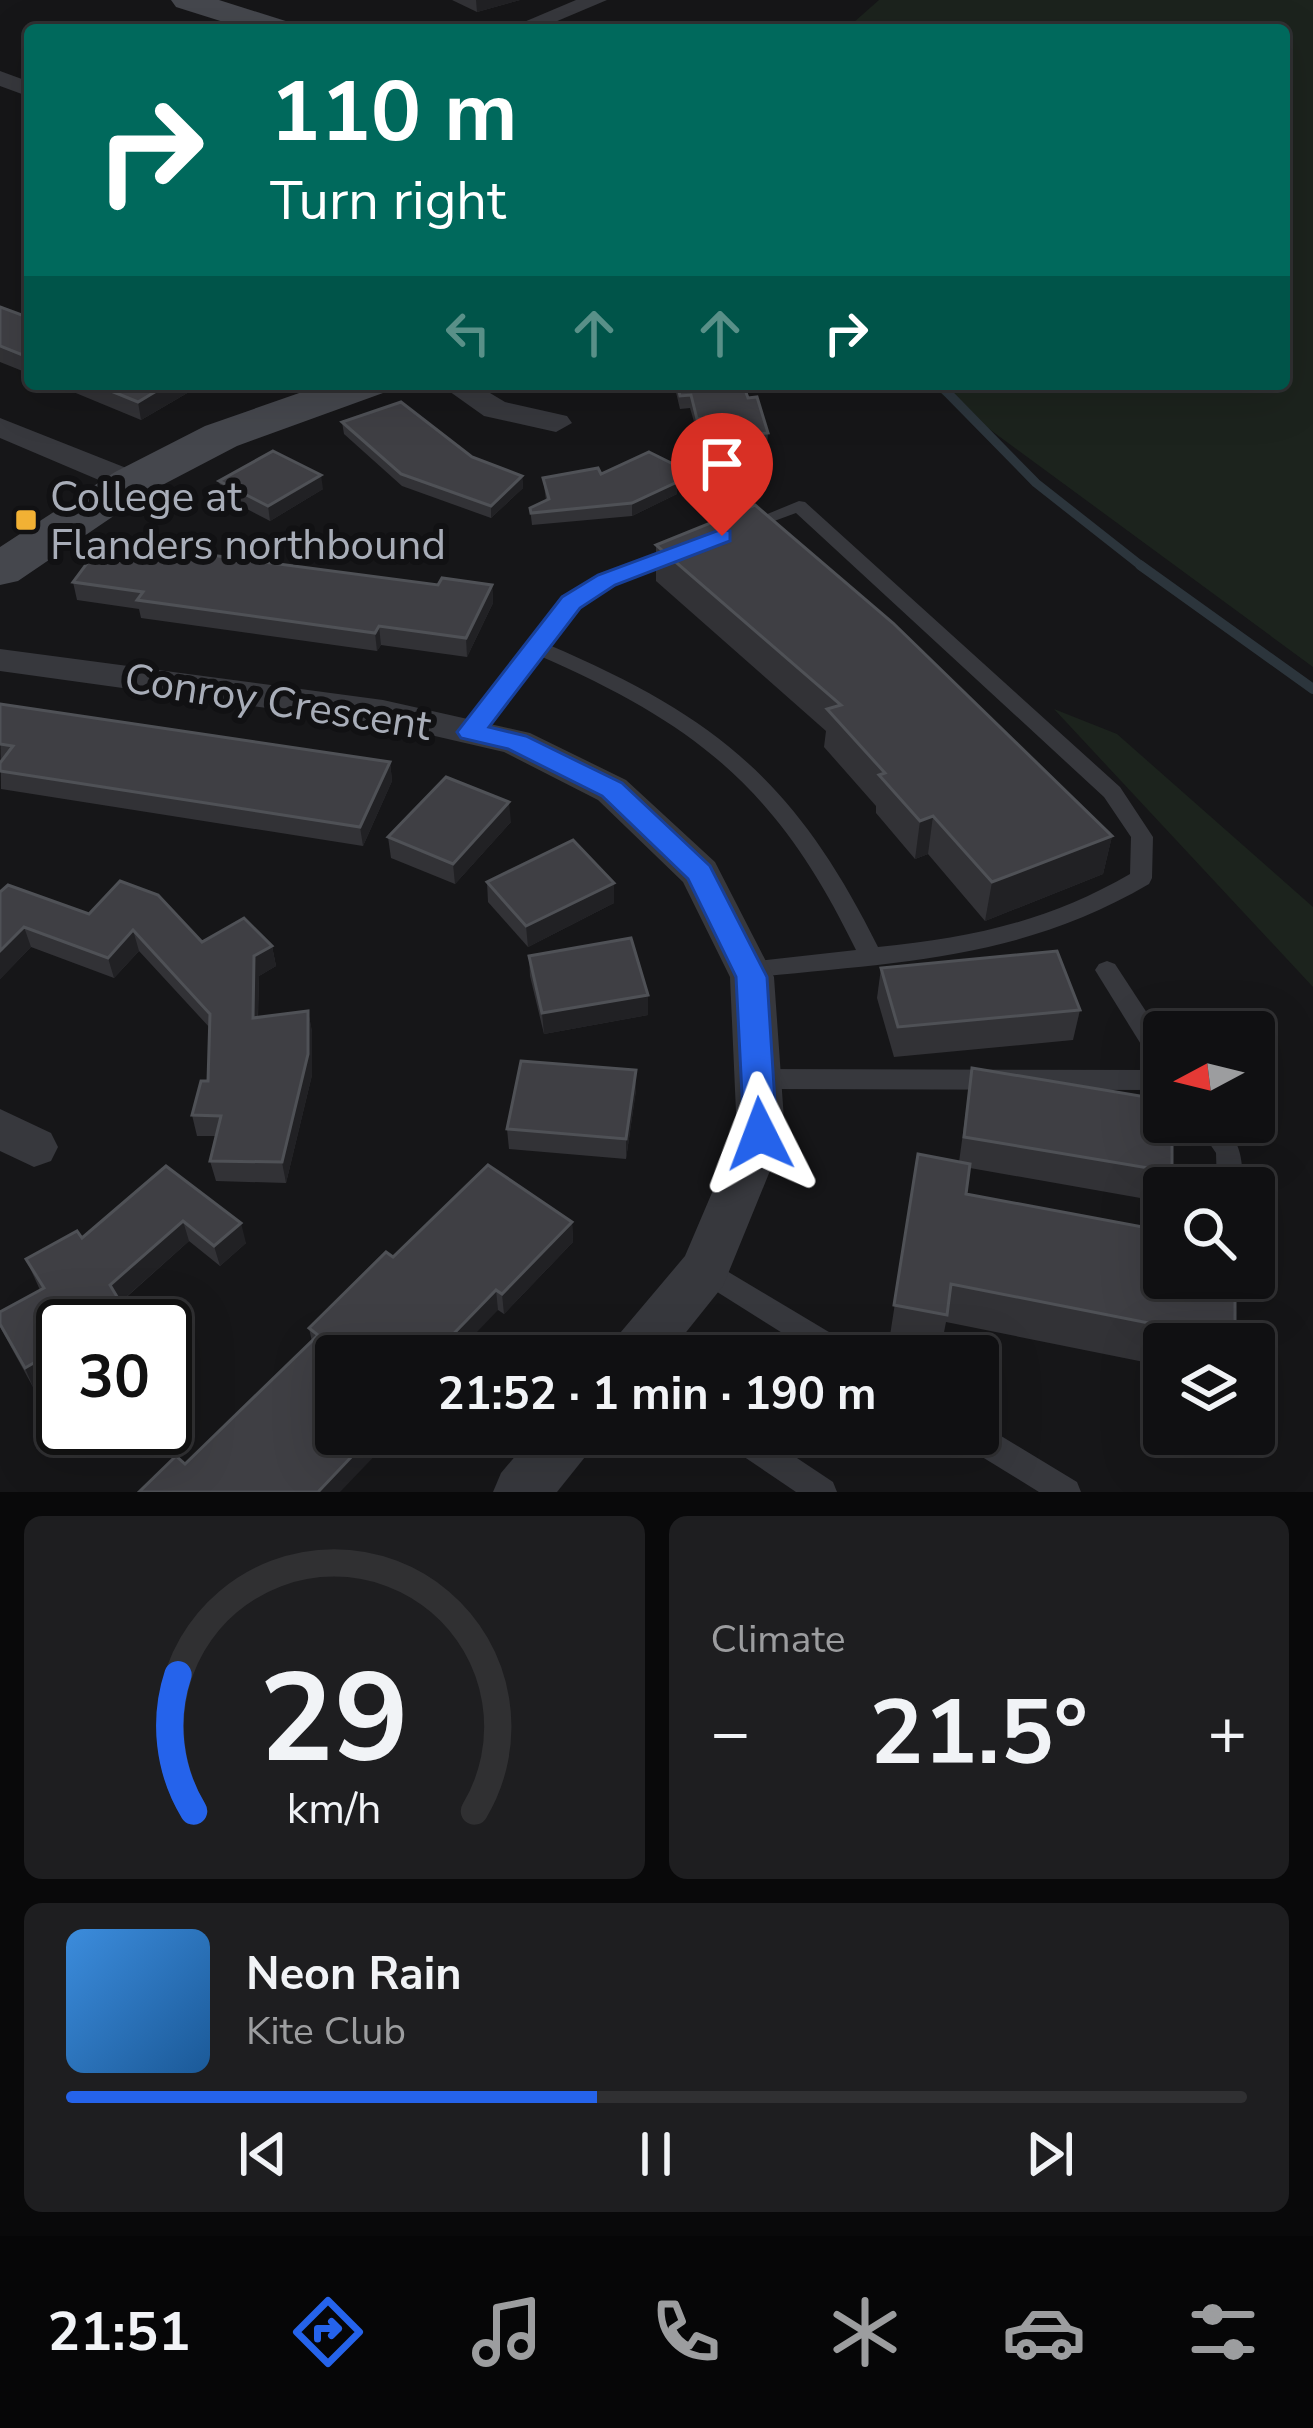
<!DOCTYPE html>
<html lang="en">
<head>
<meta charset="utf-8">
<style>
	:root { --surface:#101012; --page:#1e1e20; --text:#f1f3f6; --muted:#9c9d9f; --line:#303032; --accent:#2563eb }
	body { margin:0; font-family:"Nunito Sans",sans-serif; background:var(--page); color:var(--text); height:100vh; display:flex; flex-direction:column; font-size:45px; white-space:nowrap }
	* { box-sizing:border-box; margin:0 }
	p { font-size:39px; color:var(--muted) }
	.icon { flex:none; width:66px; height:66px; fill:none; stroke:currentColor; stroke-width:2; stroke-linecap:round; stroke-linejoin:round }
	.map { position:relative; height:1492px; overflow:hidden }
	.panel { display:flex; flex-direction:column; gap:24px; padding:24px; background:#09090a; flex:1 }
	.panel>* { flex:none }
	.top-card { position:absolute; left:24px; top:24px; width:1266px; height:366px; border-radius:12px; box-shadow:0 12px 48px #0002,0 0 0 3px var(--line); background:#00695c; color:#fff; overflow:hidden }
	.needle { width:78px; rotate:263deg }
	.controls { position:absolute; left:1143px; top:1011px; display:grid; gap:24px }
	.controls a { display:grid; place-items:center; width:132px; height:132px; border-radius:12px; background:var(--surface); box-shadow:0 12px 48px #0002,0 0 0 3px var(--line); font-size:60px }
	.speed { position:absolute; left:36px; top:1299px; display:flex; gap:24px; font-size:60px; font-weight:700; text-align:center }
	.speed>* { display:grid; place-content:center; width:156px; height:156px; border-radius:50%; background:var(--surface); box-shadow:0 12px 48px #0002,0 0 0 3px var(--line); line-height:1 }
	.speed .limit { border:6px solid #111; border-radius:18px; background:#fff; color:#111 }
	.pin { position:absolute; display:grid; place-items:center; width:102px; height:102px; color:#fff; margin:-123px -51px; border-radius:50% 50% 50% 0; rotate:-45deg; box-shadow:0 0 12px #0007 }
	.pin .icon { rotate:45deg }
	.me { position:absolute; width:132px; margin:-66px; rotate:357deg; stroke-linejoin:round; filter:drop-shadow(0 0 9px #0008) }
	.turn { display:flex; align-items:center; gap:42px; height:252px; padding:0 48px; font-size:54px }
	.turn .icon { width:156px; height:156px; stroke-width:2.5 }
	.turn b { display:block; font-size:84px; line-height:102px }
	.lanes { display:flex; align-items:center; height:114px; padding:0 48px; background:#0003; justify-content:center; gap:60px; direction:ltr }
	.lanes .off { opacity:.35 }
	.big { font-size:90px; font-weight:700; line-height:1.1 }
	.panel .card { flex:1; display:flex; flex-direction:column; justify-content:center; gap:18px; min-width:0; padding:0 42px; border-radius:18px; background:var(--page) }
	.panel .dial { align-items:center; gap:0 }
	.dial svg { height:312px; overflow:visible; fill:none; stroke:var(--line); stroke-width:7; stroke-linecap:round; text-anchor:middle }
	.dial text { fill:var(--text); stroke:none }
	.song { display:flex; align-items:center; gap:36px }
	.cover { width:144px; height:144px; border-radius:18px; background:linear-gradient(135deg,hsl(210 70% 55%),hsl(210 70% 35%)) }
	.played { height:12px; border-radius:6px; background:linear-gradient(90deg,var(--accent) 45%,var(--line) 45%) }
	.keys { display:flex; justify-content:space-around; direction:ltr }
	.heat { display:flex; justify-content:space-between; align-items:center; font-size:66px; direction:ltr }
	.panel .tiles { flex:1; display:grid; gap:24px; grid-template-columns:1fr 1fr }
	.card:last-child { grid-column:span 2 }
	.trip { position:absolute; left:315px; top:1335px; width:684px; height:120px; border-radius:12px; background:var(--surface); box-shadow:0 12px 48px #0002,0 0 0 3px var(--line); font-weight:700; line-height:120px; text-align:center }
	.tab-bar { display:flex; height:192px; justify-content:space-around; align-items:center; background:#060607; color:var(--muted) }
	.tab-bar .icon { width:84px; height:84px }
	.tab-bar .current { color:var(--accent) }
	.tab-bar b { font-size:54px; color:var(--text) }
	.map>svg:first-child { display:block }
	.green { fill:#1c231d }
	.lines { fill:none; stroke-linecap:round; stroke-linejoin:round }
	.stream-far1 { stroke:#2c353c; stroke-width:9 }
	.stream { stroke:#2c353c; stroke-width:10 }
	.lane { fill:#37383d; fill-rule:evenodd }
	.street { fill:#37383d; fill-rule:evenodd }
	.secondary { fill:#45474d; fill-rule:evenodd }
	.wall { fill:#323236 }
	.shaded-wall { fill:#212124 }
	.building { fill:#3f3f44; stroke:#4f5156; stroke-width:3 }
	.route { fill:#2563eb; stroke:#184099; stroke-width:3 }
	.poi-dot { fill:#f2b134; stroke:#111113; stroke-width:4.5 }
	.labels { text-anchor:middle; stroke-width:12; stroke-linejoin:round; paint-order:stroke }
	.poi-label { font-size:42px; fill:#a8adb8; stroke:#111113; text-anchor:start }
	.street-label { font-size:42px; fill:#a8adb8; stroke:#111113 }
</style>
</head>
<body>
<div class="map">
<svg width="1313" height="1492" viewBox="0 0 1313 1492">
	<rect width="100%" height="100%" fill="#161618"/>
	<g class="green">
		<polygon points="879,0 1313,0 1313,667 928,384 1284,384 1284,30 845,30"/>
		<polygon points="1054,709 1117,734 1313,907 1313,987"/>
	</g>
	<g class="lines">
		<polyline class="stream-far1" points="939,384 1036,483 1144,568"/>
		<polyline class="stream" points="1140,565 1313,689"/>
		<g class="lane">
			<path d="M799,501l6,1 315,285 33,50 -1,41 -3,6c-131,77 -255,78 -401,94l-8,-3 -4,-6 4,-6 116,-13c-77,-159 -156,-224 -316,-294l-62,81h-14l-3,-5 3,-5 62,-79 1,-6 5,-1 32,-42 35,-23 79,-29 9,6 -2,4 -72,27 -35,23 -29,38c168,72 247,137 329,302 93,-9 171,-26 252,-73l1,-37 -27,-40 -308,-284 -49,18 -9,-5z"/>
			<polygon points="1107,961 1115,964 1164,1039 1164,1070 1155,1067 1095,970 1099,964"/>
			<polygon points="758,1069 1164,1070 1164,1090 758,1089 749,1086 745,1079 749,1072"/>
			<path d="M1195,1122h28c19,26 19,34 20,66h-26l-1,-35z"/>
			<polygon points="705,1258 854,1347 858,1356 819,1356 695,1278 691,1270 695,1262"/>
			<polygon points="978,1422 1077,1482 1081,1492 1039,1492 961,1444 957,1434 978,1434"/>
			<polygon points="721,1434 761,1434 833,1482 837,1492 796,1492 725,1444"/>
		</g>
		<g class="street">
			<polygon points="576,0 607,0 536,30 505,30"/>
			<polygon points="0,71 30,82 30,97 0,86"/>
			<polygon points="439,384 475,384 505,402 567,416 572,423 556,432 484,416"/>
			<polygon points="0,418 144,475 148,482 132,492 120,489 0,438"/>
			<polygon points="0,649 383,700 530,733 626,780 715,862 774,977 785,1134 723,1286 667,1356 607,1356 615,1339 685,1256 737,1134 730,977 683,882 598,800 504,752 383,724 0,671"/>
			<polygon points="0,1109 51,1133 58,1147 51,1161 34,1167 0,1151"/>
			<polygon points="534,1434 597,1434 589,1452 557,1492 493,1492 501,1473"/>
		</g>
		<g class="secondary">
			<polygon points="171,0 219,0 292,23 297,30 249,30 176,7"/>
			<polygon points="325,384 389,384 383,393 237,446 149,492 18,581 0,585 0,547 115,472 205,426"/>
		</g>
	</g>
	<g class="wall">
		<polygon points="452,0 520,0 477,12"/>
		<polygon points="0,307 30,318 30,374 0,362"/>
		<polygon points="54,384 187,384 189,392 141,420"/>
		<polygon points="674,384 743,384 748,398 768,433 767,446 725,449 719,430 697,432 690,408 680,409"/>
		<polygon points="342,422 522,476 523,488 491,518 402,486 344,434"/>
		<polygon points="601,474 677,494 632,516 532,525 530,508 546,500 543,478"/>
		<polygon points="219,481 323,489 270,521 222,496"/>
		<polygon points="656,545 1112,836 1103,874 985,921 928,854 915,859 876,813 876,806 824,747 826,731 656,581"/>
		<polygon points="169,556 438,585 492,585 493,603 467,657 381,645 377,651 141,618 139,609 77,600 73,582"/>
		<polygon points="0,704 390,762 392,781 363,846 1,789"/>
		<polygon points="511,822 455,884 391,858 388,837"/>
		<polygon points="487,882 614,903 528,947 488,902"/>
		<polygon points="0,892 202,942 272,946 276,966 259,976 258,1017 308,1011 312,1032 312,1075 286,1183 216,1181 210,1161 216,1136 197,1136 192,1115 208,1081 210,1028 139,951 114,978 31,947 0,979"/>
		<polygon points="529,956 648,1015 544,1034 530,976"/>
		<polygon points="881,968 1080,1010 1073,1040 894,1057 877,998"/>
		<polygon points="972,1068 1172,1172 1167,1188 1164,1188 1163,1202 970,1168 966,1194 1235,1344 1164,1344 1164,1366 946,1322 940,1353 889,1342 918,1154 959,1162"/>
		<polygon points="636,1090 626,1159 509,1149 507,1129"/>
		<polygon points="166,1166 246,1243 220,1266 189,1241 121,1302 131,1326 63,1326 63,1370 33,1387 0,1327 0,1312 40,1290 26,1259 82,1238"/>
		<polygon points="572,1222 573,1242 504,1314 498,1310 336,1356 385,1445 185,1464 312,1342 309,1328 393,1257"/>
	</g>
	<g class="shaded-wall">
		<polygon points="476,0 520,0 477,12"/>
		<polygon points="168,384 187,384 189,392 141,420 138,402"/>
		<polygon points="321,475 323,489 270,521 268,506"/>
		<polygon points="522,476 523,488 491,518 491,506"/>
		<polygon points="677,482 677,494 632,516 632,503"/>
		<polygon points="492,585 493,603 467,657 466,638"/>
		<polygon points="379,626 381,645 377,651 375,633"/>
		<polygon points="390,762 392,781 363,846 360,827"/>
		<polygon points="509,802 511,822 455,884 453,864"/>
		<polygon points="933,816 928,854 915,859 920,821"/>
		<polygon points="1112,836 1103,874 985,921 992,882"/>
		<polygon points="614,883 614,903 528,947 526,926"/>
		<polygon points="24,927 31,947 0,979 0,951"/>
		<polygon points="133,930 139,951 114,978 108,958"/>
		<polygon points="272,946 276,966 259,976 257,1038 253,1018 254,956"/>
		<polygon points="648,995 648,1015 544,1034 542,1013"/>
		<polygon points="308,1011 312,1032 312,1075 286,1183 282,1162"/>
		<polygon points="636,1070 636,1090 626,1159 626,1139"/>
		<polygon points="183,1221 189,1241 117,1305 110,1285"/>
		<polygon points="572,1222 573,1242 504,1314 502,1294"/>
		<polygon points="241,1223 246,1243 220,1266 214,1246"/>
		<polygon points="496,1290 498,1310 454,1356 432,1356"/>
		<polygon points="125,1310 131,1326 98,1326"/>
		<polygon points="63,1346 63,1370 33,1387 25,1368"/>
		<polygon points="373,1434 383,1434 385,1445 340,1492 318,1492"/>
	</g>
	<g class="building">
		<polygon points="0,307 30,318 30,358 0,346"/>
		<polygon points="94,384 168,384 138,402"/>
		<polygon points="677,384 743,384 748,398 757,397 768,433 725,436 720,417 697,419 691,395 680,396"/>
		<polygon points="401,402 472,457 522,476 491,506 401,474 342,422"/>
		<polygon points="273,451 321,475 268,506 219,481"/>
		<polygon points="649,452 677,466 677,482 632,503 531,513 530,508 549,499 543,478 598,468 601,474"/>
		<polygon points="755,505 893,623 1112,836 992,882 933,816 920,821 879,775 885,773 827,709 841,705 656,545"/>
		<polygon points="99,547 169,556 173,550 438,585 442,578 492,585 466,638 379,626 375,633 137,600 143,592 73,582"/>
		<polygon points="0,704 390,762 360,827 0,771 0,763 13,746 0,744"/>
		<polygon points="446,777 509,802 453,864 388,837"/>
		<polygon points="573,840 614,883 526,926 487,882"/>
		<polygon points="120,881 158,895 202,942 244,918 272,946 254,956 253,1018 308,1011 308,1054 282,1162 210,1161 221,1116 192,1115 201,1081 208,1081 210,1014 133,930 108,958 24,927 0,951 0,892 8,885 89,914"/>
		<polygon points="631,938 648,995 542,1013 529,956"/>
		<polygon points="1057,951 1080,1010 898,1027 881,968"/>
		<polygon points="521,1061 636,1070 626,1139 507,1129"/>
		<polygon points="972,1068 1164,1100 1164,1122 1172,1122 1172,1172 964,1137"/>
		<polygon points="918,1154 970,1164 966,1194 1164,1231 1164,1278 1235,1278 1235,1344 1184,1344 1184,1330 951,1284 947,1315 894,1305"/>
		<polygon points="488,1165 572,1222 502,1294 496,1290 432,1356 336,1356 336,1434 373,1434 318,1492 139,1492 176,1456 185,1464 318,1335 309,1328 386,1252 393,1257"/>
		<polygon points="166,1166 241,1223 214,1246 183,1221 110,1285 125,1310 98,1326 63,1326 63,1346 25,1368 0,1324 0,1312 44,1288 26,1259 77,1231 82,1238"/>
	</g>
	<polygon class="route" points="722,529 730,531 730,541 615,585 580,608 489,727 526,736 622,783 710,866 767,977 777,1134 772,1143 760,1147 749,1143 744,1134 736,977 688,879 602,796 508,749 461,738 457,732 562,597 598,575"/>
	<rect class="poi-dot" x="14" y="508" width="24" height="24" rx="6"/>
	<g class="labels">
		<g class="poi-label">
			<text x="50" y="511">College at<tspan x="50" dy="48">Flanders northbound</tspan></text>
		</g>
		<g class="street-label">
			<text transform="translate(278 701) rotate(9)" y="15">Conroy Crescent</text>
		</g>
	</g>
</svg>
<div class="controls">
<a><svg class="needle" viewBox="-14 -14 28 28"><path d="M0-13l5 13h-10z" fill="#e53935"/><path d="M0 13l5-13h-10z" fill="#9c9d9f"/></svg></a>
<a><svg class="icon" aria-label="search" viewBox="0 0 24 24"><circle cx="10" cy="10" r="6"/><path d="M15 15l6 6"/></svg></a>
<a><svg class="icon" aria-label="layers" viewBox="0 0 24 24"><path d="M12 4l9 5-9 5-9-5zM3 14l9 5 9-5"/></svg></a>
</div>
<div class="speed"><div class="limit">30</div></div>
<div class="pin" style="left:722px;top:536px;background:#d93025"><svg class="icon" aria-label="arrive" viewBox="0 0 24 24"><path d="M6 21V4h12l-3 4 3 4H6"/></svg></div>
<svg class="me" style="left:760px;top:1134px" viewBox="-20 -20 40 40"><path d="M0-17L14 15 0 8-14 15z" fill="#2563eb" stroke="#fff" stroke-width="4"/></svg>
<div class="trip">21:52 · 1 min · 190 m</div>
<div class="top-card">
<div class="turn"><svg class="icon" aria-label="right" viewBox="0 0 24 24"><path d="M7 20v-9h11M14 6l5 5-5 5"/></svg><div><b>110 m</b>Turn right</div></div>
<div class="lanes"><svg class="icon off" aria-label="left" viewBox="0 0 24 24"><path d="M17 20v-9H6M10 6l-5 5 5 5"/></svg><svg class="icon off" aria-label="ahead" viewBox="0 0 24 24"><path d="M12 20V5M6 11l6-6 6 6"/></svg><svg class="icon off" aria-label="ahead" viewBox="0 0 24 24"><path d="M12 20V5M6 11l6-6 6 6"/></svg><svg class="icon" aria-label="right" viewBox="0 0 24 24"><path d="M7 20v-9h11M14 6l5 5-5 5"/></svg></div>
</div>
</div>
<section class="panel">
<div class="tiles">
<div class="card dial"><svg viewBox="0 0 100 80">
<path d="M14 69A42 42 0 1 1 86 69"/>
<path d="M14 69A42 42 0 0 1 10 34" stroke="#2563eb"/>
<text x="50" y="56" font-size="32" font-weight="700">29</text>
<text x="50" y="72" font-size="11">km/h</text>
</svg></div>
<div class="card"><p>Climate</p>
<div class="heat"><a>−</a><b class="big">21.5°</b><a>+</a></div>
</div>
<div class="card">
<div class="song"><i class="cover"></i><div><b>Neon Rain</b><p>Kite Club</p></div></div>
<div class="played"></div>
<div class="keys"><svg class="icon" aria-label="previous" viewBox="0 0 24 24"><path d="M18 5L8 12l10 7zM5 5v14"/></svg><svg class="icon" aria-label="pause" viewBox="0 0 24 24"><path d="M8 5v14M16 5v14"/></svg><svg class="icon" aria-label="next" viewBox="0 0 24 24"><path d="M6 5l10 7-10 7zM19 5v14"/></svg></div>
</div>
</div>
</section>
<nav class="tab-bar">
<b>21:51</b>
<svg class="icon current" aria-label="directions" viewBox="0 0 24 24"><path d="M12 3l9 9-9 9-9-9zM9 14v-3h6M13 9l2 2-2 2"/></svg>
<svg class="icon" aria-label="music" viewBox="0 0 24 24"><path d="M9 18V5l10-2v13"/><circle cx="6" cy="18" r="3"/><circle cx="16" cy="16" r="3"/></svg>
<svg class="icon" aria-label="phone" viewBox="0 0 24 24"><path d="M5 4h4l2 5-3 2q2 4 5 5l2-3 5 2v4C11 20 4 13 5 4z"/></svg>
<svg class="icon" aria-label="climate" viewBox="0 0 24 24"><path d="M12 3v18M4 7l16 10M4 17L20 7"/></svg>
<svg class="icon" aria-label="car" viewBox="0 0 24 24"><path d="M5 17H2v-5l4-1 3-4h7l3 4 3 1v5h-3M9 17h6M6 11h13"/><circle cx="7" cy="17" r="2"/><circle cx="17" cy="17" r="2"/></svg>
<svg class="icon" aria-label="filters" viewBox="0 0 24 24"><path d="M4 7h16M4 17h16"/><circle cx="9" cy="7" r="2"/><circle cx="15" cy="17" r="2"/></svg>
</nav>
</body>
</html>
